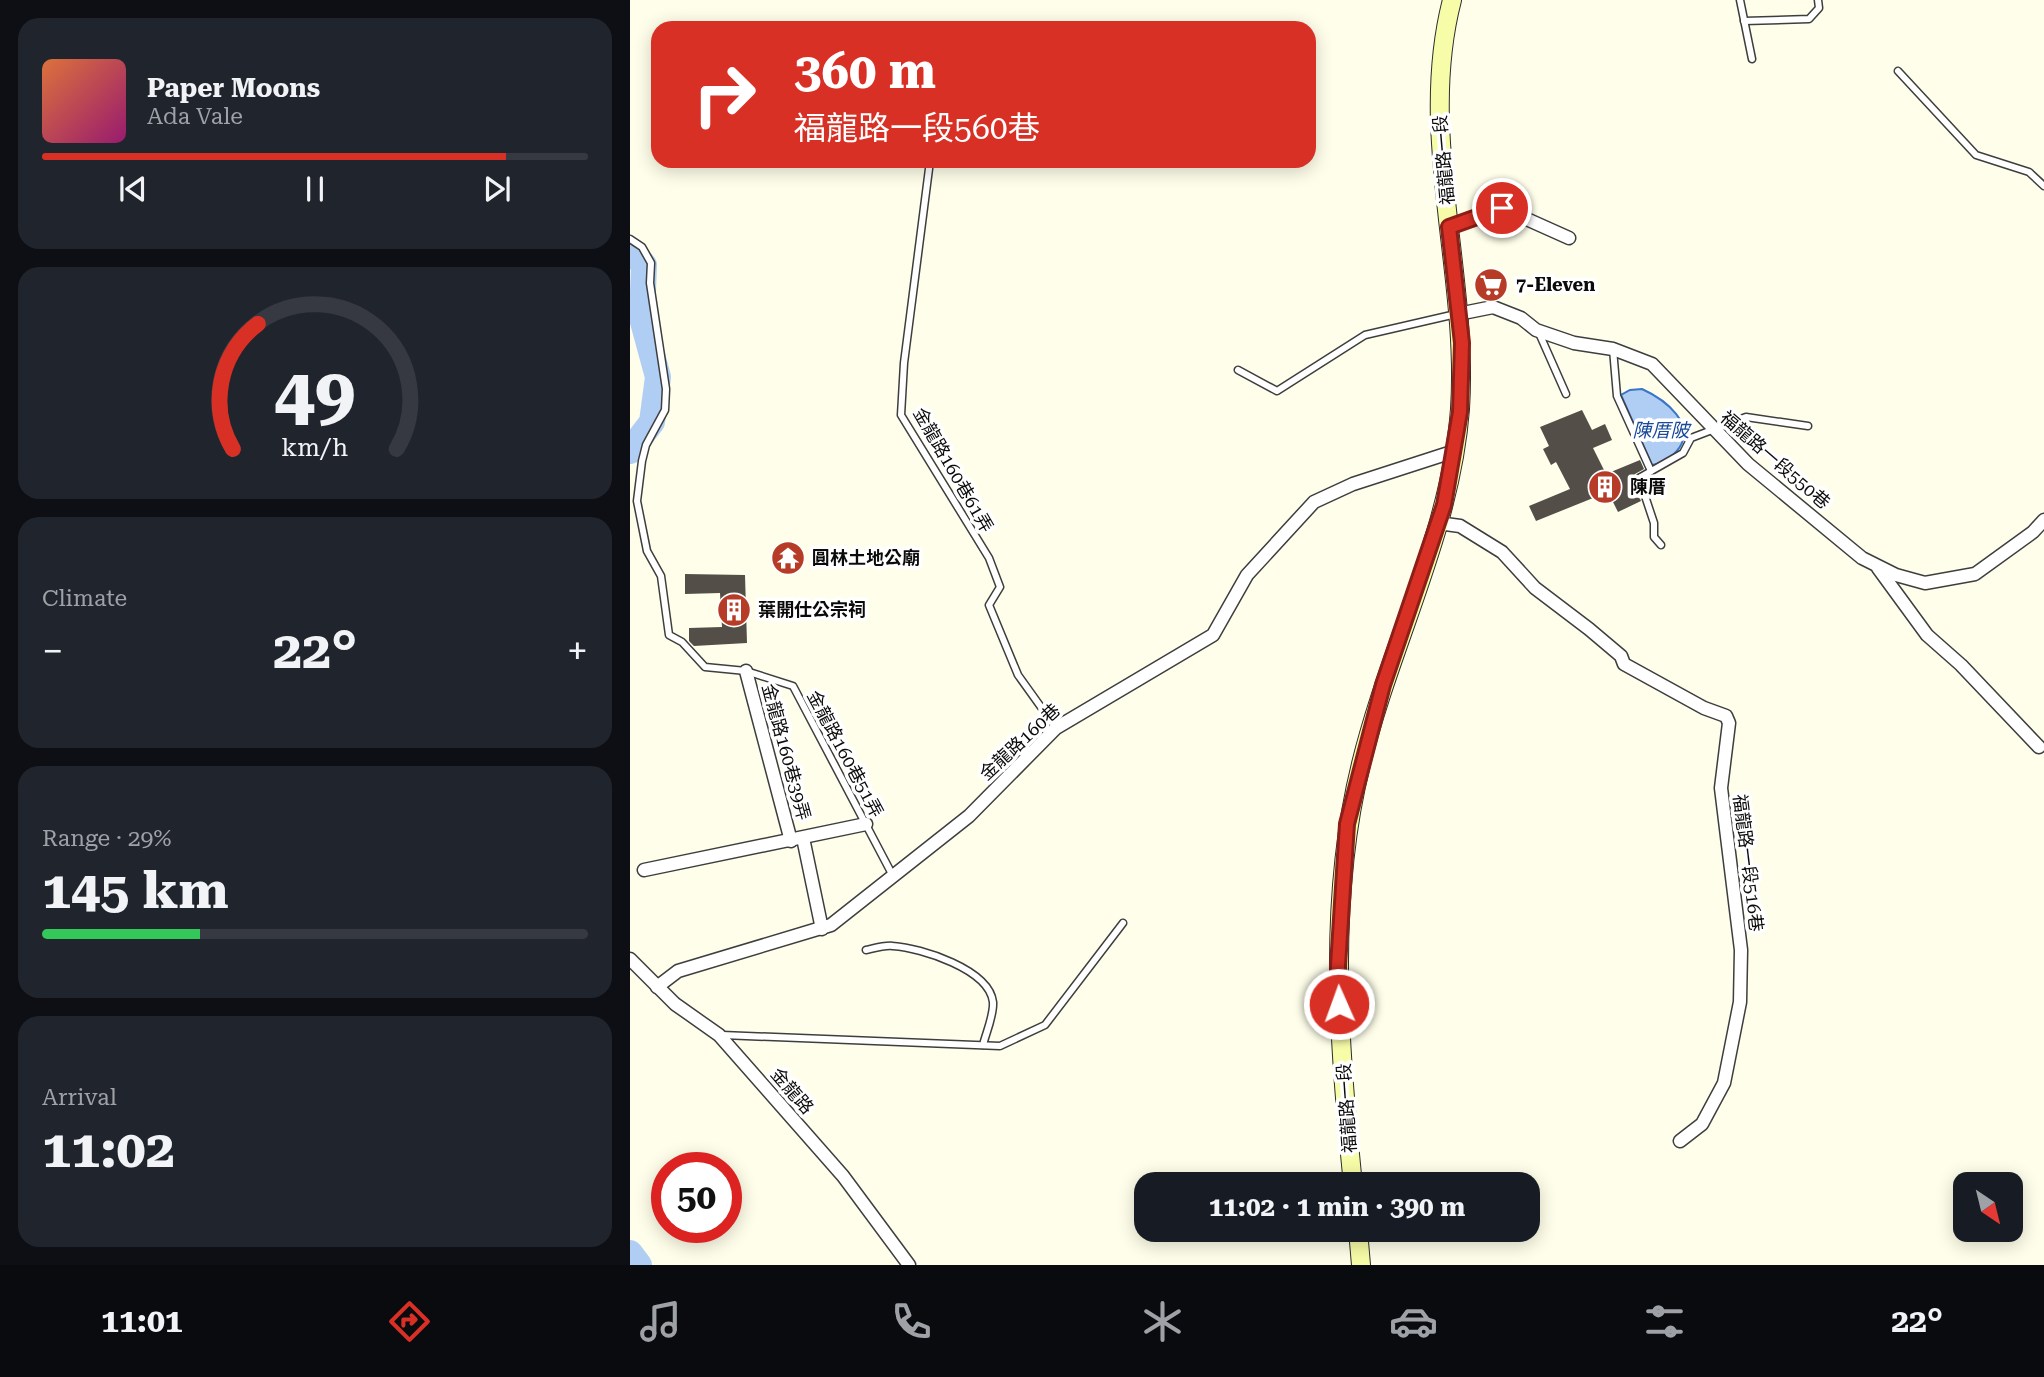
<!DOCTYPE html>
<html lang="en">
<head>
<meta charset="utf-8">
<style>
	:root { --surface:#171b24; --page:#20242c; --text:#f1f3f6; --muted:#9ea1a6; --line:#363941; --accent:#d93025 }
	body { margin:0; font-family:"Roboto Serif","Noto Sans TC",serif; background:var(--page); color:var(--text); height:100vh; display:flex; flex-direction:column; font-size:26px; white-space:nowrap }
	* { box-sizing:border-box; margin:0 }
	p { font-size:23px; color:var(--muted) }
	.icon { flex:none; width:38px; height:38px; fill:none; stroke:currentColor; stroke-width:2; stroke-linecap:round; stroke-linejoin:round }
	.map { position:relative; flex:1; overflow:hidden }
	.panel { display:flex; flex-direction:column; gap:18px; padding:18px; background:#0d0f14; width:630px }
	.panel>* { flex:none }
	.top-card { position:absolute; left:21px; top:21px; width:665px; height:147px; border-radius:21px; box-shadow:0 4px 18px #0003; background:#d93025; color:#fff; overflow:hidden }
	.needle { width:46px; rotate:145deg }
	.fabs { position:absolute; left:1323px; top:1172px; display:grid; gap:14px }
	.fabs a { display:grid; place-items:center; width:70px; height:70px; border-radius:14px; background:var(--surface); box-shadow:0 4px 18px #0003; font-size:35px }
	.speed { position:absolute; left:21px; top:1152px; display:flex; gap:14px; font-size:35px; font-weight:700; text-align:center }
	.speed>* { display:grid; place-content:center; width:91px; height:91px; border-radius:50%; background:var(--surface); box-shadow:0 4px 18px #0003; line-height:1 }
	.speed .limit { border:10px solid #d22; background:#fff; color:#111 }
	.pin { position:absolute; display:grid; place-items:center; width:60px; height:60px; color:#fff; margin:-30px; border:4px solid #fff; border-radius:50%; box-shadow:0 2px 7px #0007 }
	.me { position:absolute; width:77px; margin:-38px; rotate:358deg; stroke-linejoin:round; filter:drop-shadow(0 0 5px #0008) }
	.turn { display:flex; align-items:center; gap:24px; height:147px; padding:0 28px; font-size:32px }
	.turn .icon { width:91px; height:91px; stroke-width:2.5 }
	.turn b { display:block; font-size:49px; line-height:60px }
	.big { font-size:52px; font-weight:700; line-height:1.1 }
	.panel .tile { flex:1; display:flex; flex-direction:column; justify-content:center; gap:10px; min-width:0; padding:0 24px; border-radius:21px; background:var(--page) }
	.panel .dial { align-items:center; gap:0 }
	.dial svg { height:182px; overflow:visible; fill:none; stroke:var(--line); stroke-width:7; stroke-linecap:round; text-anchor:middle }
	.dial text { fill:var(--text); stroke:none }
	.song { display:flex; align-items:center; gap:21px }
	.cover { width:84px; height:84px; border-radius:10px; background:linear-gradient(135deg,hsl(20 70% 55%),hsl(320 70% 35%)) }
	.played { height:7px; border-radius:4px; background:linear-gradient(90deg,var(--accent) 85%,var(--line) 85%) }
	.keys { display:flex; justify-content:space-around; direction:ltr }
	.heat { display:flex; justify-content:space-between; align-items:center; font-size:38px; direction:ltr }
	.charge { height:10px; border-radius:5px; background:linear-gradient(90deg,#34c759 29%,var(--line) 0) }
	.trip { position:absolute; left:504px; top:1172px; width:406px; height:70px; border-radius:21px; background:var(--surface); box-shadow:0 4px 18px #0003; font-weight:700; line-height:70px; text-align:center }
	.tab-bar { display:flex; height:112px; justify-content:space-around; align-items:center; background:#090b0e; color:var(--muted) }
	.tab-bar .icon { width:49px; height:49px }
	.tab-bar .selected { color:var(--accent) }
	.tab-bar b { font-size:32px; color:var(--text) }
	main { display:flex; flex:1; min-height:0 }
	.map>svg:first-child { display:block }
	.water { fill:#b0cef4; stroke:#3a75c8; stroke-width:2 }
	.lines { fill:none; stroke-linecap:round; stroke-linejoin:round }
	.river { stroke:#b0cef4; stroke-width:26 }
	.building { fill:#534e48 }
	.lane-casing { stroke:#3e3e3e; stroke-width:9 }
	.street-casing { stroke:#3e3e3e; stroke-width:15 }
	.secondary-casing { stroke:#2d2d2d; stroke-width:20 }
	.lane { stroke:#fff; stroke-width:6 }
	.street { stroke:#fff; stroke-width:12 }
	.secondary { stroke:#f6fca7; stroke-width:18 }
	.route-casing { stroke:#8d1f18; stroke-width:18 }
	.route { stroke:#d93025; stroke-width:12 }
	.labels { text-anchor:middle; stroke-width:7; stroke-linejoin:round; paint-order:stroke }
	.street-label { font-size:18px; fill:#0b0b0b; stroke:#fff }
	.poi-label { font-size:18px; font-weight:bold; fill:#0b0b0b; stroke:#fff; text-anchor:start }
	.water-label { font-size:19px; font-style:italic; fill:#194998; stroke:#fff }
</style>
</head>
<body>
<main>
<section class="panel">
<div class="tile">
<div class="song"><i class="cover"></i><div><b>Paper Moons</b><p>Ada Vale</p></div></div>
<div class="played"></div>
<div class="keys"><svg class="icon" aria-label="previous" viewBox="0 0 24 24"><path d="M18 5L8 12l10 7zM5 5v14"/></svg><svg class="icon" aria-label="pause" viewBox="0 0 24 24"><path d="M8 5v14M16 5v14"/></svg><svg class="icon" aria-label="next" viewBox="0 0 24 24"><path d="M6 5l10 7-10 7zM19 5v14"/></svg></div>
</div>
<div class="tile dial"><svg viewBox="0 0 100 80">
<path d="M14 69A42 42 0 1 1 86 69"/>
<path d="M14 69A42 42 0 0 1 25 14" stroke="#d93025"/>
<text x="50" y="56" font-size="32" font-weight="700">49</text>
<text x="50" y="72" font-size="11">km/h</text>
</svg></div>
<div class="tile"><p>Climate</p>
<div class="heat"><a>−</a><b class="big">22°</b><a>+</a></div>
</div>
<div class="tile"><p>Range · 29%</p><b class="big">145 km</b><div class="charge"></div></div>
<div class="tile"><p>Arrival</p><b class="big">11:02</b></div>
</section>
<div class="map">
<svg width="1414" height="1265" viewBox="0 0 1414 1265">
	<rect width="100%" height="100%" fill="#fefeea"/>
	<path class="water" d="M1012,389c22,10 58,36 34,63 -6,7 -15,12 -24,13l-31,-70 9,-5z"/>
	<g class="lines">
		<g class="river">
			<polyline points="0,250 14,265 12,318 28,377 22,422 0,451"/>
			<polyline points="0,1253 9,1265"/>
		</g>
	</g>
	<g class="building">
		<polygon points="952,410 962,430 975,424 982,440 963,448 976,474 1010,460 1014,469 1005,474 1002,481 1011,501 988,512 978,492 906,521 899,506 940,489 926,462 921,465 913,449 919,446 910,427"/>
		<polygon points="55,574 115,575 117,643 64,646 59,641 59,628 92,627 90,593 55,594"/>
	</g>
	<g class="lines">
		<g class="lane-casing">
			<g id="lane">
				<polyline points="1110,0 1122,59"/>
				<polyline points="1114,21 1179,19 1189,8 1188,0"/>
				<polyline points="1268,71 1346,155 1399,172 1414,186"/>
				<polyline points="300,161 274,363 271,415 359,558 370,587 359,605 388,675 426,728"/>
				<polyline points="0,239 12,247 21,263 20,283 36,389 35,410 16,445 12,461 7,501 17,551 31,576 39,635 52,642 75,667 116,671 163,686 263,876"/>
				<polyline points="909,333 936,394"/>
				<polyline points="983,349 987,396 1021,471"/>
				<polyline points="608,370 647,391 735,335 826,314"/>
				<polyline points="1031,545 1024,537 1024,523 1009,478 1053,453 1061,438 1116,417 1178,426"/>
				<path d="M236,950c9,-2 19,-5 27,-4 28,2 96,23 100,56 1,13 -7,31 -10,43"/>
				<polyline points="92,1035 370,1046 415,1025 493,923"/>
			</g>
		</g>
		<g class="street-casing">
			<g id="street">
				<polyline points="819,227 872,208 939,238"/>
				<polyline points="828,314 863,307 891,318 906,330 944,343 983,349 1022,364 1118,464 1232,558 1266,575 1295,583 1345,574 1403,532 1414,520"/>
				<polyline points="808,523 830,526 872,552 905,588 959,629 991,656 994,664 1074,708 1096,716 1099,723 1091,788 1111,950 1110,1002 1094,1083 1072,1124 1050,1141"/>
				<polyline points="1248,568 1297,635 1331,665 1409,747"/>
				<polyline points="116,671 161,841"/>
				<polyline points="173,838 192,929"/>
				<polyline points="14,870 236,824"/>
				<polyline points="0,959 45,1004 89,1035 213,1176 279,1265"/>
				<polyline points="27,987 48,971 201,925 339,816 426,728 583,635 617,575 684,502 723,484 822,452"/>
			</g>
		</g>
		<g class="secondary-casing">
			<g id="secondary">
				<path d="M723,1185c-14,-141 -26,-283 8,-421 29,-119 90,-232 99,-355 9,-136 -43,-274 -8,-409"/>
				<polyline points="728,1230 731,1265"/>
			</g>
		</g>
		<use href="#lane" class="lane"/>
		<use href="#street" class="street"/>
		<use href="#secondary" class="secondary"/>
	</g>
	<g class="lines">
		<g class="route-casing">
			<polyline id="route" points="709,1004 708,966 717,824 753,685 814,505 830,412 832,343 819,227 872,208"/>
		</g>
		<use href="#route" class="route"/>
	</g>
	<defs>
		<g id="supermarket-disc" transform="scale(1.75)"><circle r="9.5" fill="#b63c28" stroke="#fff"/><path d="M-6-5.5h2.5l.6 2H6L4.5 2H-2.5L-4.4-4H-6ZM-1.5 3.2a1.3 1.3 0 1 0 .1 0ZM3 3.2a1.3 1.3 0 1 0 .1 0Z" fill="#fff"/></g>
		<g id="building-disc" transform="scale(1.75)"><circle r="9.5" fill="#b63c28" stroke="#fff"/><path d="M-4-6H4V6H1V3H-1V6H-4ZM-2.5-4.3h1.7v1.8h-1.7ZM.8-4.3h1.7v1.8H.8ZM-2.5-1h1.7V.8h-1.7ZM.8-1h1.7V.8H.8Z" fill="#fff"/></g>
		<g id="temple-disc" transform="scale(1.75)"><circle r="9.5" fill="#b63c28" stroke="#fff"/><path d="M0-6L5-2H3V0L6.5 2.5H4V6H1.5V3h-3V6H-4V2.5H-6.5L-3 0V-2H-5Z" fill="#fff"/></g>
	</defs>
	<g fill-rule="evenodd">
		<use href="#supermarket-disc" x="861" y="285"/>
		<use href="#building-disc" x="975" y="487"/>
		<use href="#temple-disc" x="158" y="558"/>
		<use href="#building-disc" x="104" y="610"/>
	</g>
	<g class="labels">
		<g class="street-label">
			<text transform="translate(814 160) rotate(-95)" y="6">福龍路一段</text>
			<text transform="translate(1145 460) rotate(41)" y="6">福龍路一段550巷</text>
			<text transform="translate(323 470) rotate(60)" y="6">金龍路160巷61弄</text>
			<text transform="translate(390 742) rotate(-43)" y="6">金龍路160巷</text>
			<text transform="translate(156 752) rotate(75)" y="6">金龍路160巷39弄</text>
			<text transform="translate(215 754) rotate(62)" y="6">金龍路160巷51弄</text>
			<text transform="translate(1118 863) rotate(83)" y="6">福龍路一段516巷</text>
			<text transform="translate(162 1091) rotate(49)" y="6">金龍路</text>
			<text transform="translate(717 1108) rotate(-94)" y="6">福龍路一段</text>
		</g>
		<g class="poi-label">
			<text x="886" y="291">7-Eleven</text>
			<text x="1000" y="493">陳厝</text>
			<text x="182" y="564">圓林土地公廟</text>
			<text x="128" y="616">葉開仕公宗祠</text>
		</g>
		<g class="water-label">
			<text x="1031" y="437">陳厝陂</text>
		</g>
	</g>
</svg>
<div class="fabs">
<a><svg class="needle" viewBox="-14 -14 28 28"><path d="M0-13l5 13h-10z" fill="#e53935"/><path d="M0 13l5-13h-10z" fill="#9ea1a6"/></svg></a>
</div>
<div class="speed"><div class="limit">50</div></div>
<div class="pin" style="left:872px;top:208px;background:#d93025"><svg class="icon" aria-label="arrive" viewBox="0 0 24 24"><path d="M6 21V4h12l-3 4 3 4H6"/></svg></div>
<svg class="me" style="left:709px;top:1004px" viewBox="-20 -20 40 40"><circle r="17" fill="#d93025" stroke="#fff" stroke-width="3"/><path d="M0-11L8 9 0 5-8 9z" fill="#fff"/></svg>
<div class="trip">11:02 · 1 min · 390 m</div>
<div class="top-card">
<div class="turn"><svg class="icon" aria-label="right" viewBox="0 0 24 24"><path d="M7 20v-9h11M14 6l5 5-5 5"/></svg><div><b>360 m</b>福龍路一段560巷</div></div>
</div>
</div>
</main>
<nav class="tab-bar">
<b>11:01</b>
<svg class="icon selected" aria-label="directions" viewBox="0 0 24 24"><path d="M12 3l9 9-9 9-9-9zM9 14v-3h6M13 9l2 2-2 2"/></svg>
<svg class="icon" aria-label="music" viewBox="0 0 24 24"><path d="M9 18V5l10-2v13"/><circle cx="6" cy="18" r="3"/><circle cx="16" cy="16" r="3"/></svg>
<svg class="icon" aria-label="phone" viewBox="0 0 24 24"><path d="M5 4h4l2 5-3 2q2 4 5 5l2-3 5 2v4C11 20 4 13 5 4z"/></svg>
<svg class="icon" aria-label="climate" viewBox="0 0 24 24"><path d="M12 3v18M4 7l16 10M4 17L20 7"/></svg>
<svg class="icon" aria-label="car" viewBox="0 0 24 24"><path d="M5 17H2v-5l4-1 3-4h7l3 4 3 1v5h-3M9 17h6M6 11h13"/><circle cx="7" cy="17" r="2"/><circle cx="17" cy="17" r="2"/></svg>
<svg class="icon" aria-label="filters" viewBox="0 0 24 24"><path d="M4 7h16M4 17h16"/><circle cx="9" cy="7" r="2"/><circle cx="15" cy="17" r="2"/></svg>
<b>22°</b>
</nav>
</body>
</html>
